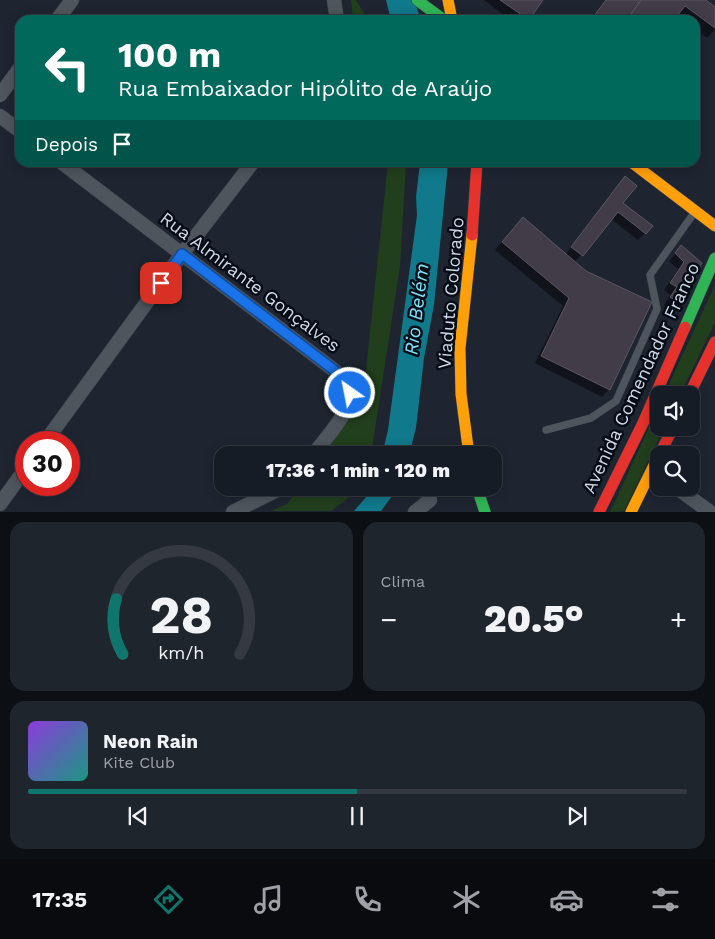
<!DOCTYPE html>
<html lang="pt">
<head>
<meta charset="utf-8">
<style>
	:root { --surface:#161c25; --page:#1f252d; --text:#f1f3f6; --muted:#9ea1a7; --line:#353a42; --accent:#0f766e }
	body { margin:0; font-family:"Work Sans",sans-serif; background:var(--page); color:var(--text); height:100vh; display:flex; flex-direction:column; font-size:19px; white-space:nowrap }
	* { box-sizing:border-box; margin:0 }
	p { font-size:16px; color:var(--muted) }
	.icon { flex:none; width:28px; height:28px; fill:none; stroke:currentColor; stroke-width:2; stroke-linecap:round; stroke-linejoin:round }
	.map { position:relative; height:512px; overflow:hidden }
	.side { display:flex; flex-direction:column; gap:10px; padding:10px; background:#0c0f14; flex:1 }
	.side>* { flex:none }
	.banner { position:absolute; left:15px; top:15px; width:685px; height:152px; border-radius:15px; box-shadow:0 2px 12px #0003,0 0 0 1px var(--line); background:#00695c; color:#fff; overflow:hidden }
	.controls { position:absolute; left:650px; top:386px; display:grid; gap:10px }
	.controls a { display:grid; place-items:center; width:50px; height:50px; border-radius:10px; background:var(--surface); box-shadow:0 2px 12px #0003,0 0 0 1px var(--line); font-size:25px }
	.speed { position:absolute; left:15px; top:431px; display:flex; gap:10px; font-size:25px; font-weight:700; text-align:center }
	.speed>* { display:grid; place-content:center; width:65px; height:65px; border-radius:50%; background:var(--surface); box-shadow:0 2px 12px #0003,0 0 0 1px var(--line); line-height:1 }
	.speed .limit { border:8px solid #d22; background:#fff; color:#111 }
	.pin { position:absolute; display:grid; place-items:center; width:42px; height:42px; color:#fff; margin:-21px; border-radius:10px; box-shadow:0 2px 8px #0006 }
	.me { position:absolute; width:55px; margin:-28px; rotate:327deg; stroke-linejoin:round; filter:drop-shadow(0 0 4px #0008) }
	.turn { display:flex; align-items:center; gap:18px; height:105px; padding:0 20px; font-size:22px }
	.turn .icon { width:65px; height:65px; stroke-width:2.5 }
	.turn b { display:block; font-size:35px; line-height:42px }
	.then { display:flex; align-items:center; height:48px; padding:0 20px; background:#0003; gap:10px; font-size:19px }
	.big { font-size:38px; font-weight:800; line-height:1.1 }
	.side .tile { flex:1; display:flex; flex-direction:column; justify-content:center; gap:8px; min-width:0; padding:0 18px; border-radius:15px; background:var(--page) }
	.side .dial { align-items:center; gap:0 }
	.dial svg { height:130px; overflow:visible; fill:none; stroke:var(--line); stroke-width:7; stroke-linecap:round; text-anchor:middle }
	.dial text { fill:var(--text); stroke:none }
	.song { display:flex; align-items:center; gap:15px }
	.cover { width:60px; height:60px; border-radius:8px; background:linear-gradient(135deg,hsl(270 70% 55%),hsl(170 70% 35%)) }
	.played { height:5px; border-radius:2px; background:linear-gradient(90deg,var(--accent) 50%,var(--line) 50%) }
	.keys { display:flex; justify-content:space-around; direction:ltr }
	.heat { display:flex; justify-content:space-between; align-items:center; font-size:28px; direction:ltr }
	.side .tiles { flex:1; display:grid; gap:10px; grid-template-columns:1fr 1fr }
	.tile:last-child { grid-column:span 2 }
	.trip { position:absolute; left:214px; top:446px; width:288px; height:50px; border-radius:15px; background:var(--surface); box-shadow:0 2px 12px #0003,0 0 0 1px var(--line); font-weight:800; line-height:50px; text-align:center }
	.tab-bar { display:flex; height:80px; justify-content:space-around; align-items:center; background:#090b0f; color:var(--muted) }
	.tab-bar .icon { width:35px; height:35px }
	.tab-bar .current { color:var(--accent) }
	.tab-bar b { font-size:22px; color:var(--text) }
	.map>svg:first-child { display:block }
	.green { fill:#213f1c }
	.water { fill:#10798b }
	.shadow { fill:#0007 }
	.building { fill:#423b48; stroke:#5a5861 }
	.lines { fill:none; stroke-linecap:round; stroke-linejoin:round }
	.lane-casing { stroke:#3a3f4a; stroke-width:8 }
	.street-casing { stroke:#3a3f4a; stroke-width:15 }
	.fast-casing { stroke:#3a3f4a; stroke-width:12 }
	.slow-casing { stroke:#3a3f4a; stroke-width:12 }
	.jam-casing { stroke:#3a3f4a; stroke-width:12 }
	.path { stroke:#525760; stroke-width:2.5; stroke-dasharray:2.5 2.5; stroke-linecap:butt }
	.lane { stroke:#4f555d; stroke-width:7 }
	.street { stroke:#4f555d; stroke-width:14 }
	.fast { stroke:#30b455; stroke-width:11 }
	.slow { stroke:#ff9f0a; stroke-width:11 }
	.jam { stroke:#e5322d; stroke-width:11 }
	.route-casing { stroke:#114b97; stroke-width:12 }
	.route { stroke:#1a73e8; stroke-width:9 }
	.labels { text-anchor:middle; stroke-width:5; stroke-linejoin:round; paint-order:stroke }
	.street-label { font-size:18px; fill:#d0d9e8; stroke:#070d16 }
	.water-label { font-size:19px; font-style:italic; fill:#7ee3fa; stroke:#070d16 }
</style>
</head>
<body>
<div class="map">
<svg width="715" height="512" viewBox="0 0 715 512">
	<rect width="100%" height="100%" fill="#1e2531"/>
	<g class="green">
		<polygon points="351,0 356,0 368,20 353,20"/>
		<polygon points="388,163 406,163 400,266 371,455 321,455 366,370"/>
		<polygon points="715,285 715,322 680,395 664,395"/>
		<polygon points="659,406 659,428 664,428 624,511 610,512"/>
		<polygon points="299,488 355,488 348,498 331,511 271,511 287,504"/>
	</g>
	<g class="water">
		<polygon points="386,0 414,0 421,20 391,20"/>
		<polygon points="420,163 448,164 434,305 424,358 416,428 409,455 382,455 388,430 417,215 416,197"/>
		<polygon points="374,488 398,488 381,511 354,511"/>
	</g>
	<g class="shadow">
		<polygon points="484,0 542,0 527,20 510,20"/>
		<polygon points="606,0 704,0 715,8 715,30 707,38 695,29 695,20 682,20 676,15 673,20 591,20"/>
		<polygon points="625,178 622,203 645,233 638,240 611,219 574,263 609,389 602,397 535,363 563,306 495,250 516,225 565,255"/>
		<polygon points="682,247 700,263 680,304 673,311 664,305 670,295 664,290 678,269 669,261"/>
	</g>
	<g class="building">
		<polygon points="500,0 543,0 529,20"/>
		<polygon points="606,0 641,0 627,20 591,20"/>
		<polygon points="641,0 706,0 715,7 715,28 685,6 674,20 627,20"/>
		<polygon points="625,176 637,186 623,203 653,226 646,234 618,212 583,256 571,247"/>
		<polygon points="523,217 586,271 652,302 610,390 541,356 569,298 502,242"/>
		<polygon points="681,245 702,263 681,304 670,297 677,287 670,283 684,262 675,253"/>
	</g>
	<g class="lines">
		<g class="lane-casing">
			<polyline id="lane" points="546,430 591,418 616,401 657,309 650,275 694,213"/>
		</g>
		<g class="street-casing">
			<g id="street">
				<polyline points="334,0 337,20"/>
				<polyline points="57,20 72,0"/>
				<polyline points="0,95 20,68"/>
				<polyline points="0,116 20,131"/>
				<path d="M61,162l273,208c6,6 14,12 16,22 2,19 -26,48 -37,63"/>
				<polyline points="45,442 182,254 253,162"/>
				<polyline points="677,488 710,512"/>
				<polyline points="0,504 26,468"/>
				<polyline points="233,512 281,488"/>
				<polyline points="415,512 430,500"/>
			</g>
		</g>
		<g class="fast-casing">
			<g id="fast">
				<polyline points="417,0 444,20"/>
				<polyline points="685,327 715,258"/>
				<polyline points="477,488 485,512"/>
			</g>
		</g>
		<g class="slow-casing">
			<g id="slow">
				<polyline points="448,0 452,20"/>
				<polyline points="631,162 715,226"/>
				<polyline points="469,455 461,394 460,348 472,235"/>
				<polyline points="631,512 659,455"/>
			</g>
		</g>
		<g class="jam-casing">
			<g id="jam">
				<polyline points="472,235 477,162"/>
				<polyline points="689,395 715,342"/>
				<polyline points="659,455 673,428"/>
				<polyline points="599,512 643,423 685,327"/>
			</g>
		</g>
		<polyline class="path" points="441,492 448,488"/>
		<use href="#lane" class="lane"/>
		<use href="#street" class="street"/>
		<use href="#fast" class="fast"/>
		<use href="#slow" class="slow"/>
		<use href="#jam" class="jam"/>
	</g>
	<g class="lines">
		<g class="route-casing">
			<polyline id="route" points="161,283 182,254 334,370 346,382 350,393"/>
		</g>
		<use href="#route" class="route"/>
	</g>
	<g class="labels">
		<g class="street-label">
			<text transform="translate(250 282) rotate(37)" y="6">Rua Almirante Gonçalves</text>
			<text transform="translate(451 293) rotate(-85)" y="6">Viaduto Colorado</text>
			<text transform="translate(641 378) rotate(-65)" y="6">Avenida Comendador Franco</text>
		</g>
		<g class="water-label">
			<text transform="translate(416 309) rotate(-83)" y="7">Rio Belém</text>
		</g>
	</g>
</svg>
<div class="controls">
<a><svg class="icon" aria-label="sound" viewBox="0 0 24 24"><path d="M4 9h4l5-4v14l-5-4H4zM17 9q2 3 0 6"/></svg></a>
<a><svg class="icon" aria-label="search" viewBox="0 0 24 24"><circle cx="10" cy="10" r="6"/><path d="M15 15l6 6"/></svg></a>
</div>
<div class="speed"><div class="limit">30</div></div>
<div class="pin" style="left:161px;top:283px;background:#d93025"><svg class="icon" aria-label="arrive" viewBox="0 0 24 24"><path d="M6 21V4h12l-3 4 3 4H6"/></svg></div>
<svg class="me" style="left:350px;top:393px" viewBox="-20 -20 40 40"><circle r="17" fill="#1a73e8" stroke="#fff" stroke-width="3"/><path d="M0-11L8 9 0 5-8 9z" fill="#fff"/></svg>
<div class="trip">17:36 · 1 min · 120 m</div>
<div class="banner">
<div class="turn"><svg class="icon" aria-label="left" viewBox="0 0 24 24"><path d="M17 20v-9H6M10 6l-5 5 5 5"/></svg><div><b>100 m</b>Rua Embaixador Hipólito de Araújo</div></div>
<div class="then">Depois<svg class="icon" aria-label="arrive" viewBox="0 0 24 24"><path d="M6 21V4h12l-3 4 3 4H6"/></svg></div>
</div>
</div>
<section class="side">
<div class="tiles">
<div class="tile dial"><svg viewBox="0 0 100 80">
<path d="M14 69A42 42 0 1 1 86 69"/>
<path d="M14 69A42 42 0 0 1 10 35" stroke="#0f766e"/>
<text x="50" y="56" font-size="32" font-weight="700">28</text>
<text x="50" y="72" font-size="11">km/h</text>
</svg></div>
<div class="tile"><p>Clima</p>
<div class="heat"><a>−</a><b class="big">20.5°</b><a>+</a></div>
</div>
<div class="tile">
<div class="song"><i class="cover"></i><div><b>Neon Rain</b><p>Kite Club</p></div></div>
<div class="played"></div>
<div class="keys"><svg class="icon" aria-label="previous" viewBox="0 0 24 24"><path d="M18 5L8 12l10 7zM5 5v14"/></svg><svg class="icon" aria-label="pause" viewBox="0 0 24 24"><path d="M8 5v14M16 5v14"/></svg><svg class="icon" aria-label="next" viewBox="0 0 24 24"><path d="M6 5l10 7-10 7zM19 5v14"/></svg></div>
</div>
</div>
</section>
<nav class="tab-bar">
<b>17:35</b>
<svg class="icon current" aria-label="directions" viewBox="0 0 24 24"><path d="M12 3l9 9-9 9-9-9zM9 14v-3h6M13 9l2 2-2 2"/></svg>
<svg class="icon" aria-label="music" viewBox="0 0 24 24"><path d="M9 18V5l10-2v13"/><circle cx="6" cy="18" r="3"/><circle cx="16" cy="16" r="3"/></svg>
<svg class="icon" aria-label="phone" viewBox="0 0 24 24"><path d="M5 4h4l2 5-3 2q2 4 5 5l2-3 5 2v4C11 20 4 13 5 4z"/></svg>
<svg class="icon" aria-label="climate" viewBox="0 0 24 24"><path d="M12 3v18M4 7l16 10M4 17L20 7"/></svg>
<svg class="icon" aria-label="car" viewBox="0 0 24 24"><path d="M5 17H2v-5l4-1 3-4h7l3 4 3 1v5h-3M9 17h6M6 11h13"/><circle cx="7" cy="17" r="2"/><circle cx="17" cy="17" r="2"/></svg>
<svg class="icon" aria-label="filters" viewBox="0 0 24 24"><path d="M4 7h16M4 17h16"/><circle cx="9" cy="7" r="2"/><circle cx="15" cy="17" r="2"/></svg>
</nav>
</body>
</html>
